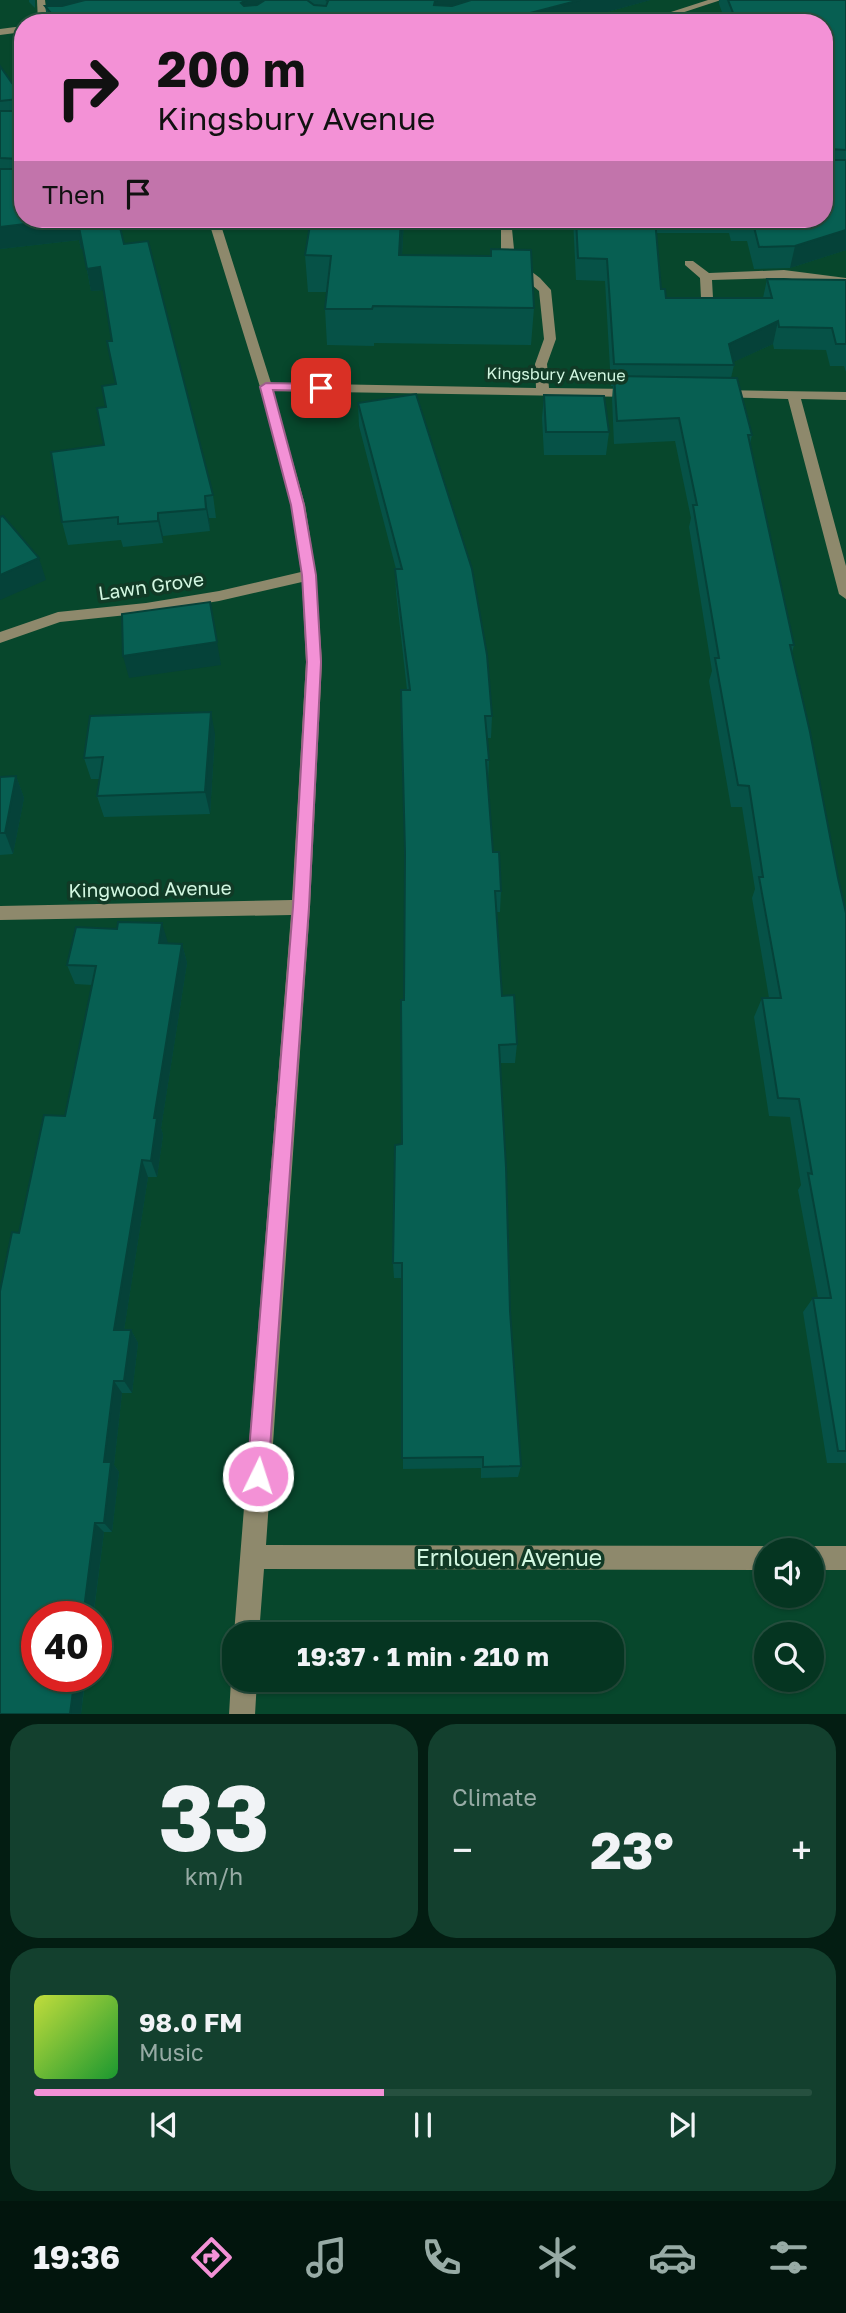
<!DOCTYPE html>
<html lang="en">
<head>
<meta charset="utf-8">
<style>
	:root { --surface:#053521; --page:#13402e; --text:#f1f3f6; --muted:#97aba5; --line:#26503f; --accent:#f391d6 }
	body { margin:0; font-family:"Golos Text",sans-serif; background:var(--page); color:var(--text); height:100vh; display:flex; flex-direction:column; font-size:26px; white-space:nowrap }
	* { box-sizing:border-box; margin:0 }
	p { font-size:23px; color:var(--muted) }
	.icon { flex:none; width:38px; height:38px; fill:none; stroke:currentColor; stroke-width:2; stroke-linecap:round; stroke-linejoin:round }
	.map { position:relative; height:1714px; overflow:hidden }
	.sheet { display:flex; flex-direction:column; gap:10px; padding:10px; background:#031d12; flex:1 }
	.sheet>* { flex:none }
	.hud { position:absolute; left:14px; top:14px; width:819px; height:214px; border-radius:28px; box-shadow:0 2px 5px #0004,0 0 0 2px var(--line); background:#f391d6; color:#111; overflow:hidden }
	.buttons { position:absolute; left:754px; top:1538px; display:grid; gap:14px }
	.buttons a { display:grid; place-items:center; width:70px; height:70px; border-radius:50%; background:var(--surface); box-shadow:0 2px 5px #0004,0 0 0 2px var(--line); font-size:35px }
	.speed { position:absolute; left:21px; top:1601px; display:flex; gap:14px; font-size:35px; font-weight:700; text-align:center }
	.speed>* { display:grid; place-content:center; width:91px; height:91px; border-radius:50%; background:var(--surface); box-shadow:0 2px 5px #0004,0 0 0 2px var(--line); line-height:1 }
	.speed .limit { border:10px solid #d22; background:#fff; color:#111 }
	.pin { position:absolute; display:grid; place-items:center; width:60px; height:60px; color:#fff; margin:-30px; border-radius:14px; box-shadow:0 4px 10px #0006 }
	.me { position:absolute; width:77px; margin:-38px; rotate:4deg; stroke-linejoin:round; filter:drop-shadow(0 0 5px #0008) }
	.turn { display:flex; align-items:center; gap:24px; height:147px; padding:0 28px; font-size:32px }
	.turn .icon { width:91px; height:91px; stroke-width:2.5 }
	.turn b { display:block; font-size:49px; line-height:60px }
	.then { display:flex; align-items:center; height:66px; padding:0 28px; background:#0003; gap:14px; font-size:26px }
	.big { font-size:52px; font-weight:700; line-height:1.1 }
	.sheet .tile { flex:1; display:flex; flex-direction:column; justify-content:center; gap:10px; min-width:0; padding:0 24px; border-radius:28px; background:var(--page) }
	.sheet .dial { align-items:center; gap:0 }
	.dial b { font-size:91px; line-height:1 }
	.song { display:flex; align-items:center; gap:21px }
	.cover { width:84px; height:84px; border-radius:10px; background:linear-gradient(135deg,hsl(70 70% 55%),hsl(130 70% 35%)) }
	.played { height:7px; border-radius:4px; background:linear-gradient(90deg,var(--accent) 45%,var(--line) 45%) }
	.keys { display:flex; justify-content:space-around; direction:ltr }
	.heat { display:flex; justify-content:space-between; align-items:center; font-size:38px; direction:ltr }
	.sheet .tiles { flex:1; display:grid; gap:10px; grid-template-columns:1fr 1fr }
	.tile:last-child { grid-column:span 2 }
	.trip { position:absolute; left:222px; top:1622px; width:402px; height:70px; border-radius:28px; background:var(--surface); box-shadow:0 2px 5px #0004,0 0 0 2px var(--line); font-weight:700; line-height:70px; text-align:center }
	.dock { display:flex; height:112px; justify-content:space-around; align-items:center; background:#02150d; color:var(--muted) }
	.dock .icon { width:49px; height:49px }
	.dock .on { color:var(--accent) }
	.dock b { font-size:32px; color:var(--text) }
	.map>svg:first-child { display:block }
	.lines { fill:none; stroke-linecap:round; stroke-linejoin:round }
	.minor { fill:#8e896c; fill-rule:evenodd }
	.wall { fill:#065247 }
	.shaded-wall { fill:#054239 }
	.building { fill:#075f52; stroke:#054239; stroke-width:2 }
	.route { fill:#f391d6; stroke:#9e5e8b; stroke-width:2 }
	.labels { text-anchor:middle; stroke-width:7; stroke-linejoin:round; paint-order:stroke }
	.far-street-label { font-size:16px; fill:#d2f7e1; stroke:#113a26 }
	.street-label { font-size:19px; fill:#d2f7e1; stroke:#113a26 }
	.near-street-label { font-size:23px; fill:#d2f7e1; stroke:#113a26 }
</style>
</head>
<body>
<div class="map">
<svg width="846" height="1715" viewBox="0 0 846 1715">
	<rect width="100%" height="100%" fill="#07472c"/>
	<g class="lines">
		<g class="minor">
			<polygon points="37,0 45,0 48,23 38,23"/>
			<polygon points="708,0 721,0 651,23 637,23"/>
			<polygon points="23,26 23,32 0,35 0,29"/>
			<polygon points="208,219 219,219 271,383 536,388 535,364 544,339 539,291 504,261 501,255 501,223 442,222 436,219 511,219 515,259 540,278 551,290 556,339 547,364 549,388 634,389 640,393 634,397 273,391 305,505 316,575 322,662 310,907 266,1545 766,1546 775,1550 766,1550 766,1570 264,1569 259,1634 234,1634 291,915 0,920 0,906 292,900 306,662 302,582 219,601 146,613 60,622 0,643 0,632 58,612 146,603 219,591 301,572 291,505 260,387"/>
			<polygon points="685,261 693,261 709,273 784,270 846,278 846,286 784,278 712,280 713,298 707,302 701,298 700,278 685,265"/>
			<polygon points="718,390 846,392 846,400 801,399 846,566 846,599 839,594 788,399 713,397 712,394"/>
			<polygon points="812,1546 846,1546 846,1570 812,1570 812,1550 803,1550"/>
			<polygon points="234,1672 234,1680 257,1680 255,1715 229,1715 231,1680"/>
		</g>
	</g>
	<g class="wall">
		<polygon points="29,0 35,0 35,8 29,2"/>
		<polygon points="46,0 650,0 568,23 48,23 45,6 47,6"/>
		<polygon points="719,0 846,0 846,250 790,268 754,269 747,241 731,241 729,233 656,233 661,289 666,298 763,298 767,279 846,280 846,372 844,366 830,366 826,350 774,349 773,344 733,362 734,365 731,378 752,435 750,444 794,645 792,653 838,878 846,913 846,1463 827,1463 803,1312 813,1298 818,1298 798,1190 801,1185 790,1117 769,1116 754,1017 762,998 769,998 752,898 755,889 742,807 731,807 709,681 712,671 689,527 691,518 675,441 614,444 612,399 613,386 611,386 605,281 576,280 573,219 824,219 824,23 726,23 719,4"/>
		<polygon points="0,66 124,244 213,495 216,518 209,518 210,531 163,536 163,543 123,547 121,540 68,545 62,522 104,445 106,407 115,384 112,341 103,290 91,291 83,249 81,249 79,240 0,249"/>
		<polygon points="311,219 404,219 402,255 534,308 531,345 374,343 374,346 327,345 325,309 327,292 308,292 305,255"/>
		<polygon points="544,395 609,432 606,455 544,455 542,418"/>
		<polygon points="358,403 492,716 491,738 487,738 489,760 488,782 493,852 501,891 500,912 497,912 502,996 517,1044 515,1063 500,1063 510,1311 521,1466 518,1477 481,1478 481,1468 403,1469 402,1278 394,1278 393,1263 402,1144 407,690 396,592 395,569 396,569 359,426"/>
		<polygon points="215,734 210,814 104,817 97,796 100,779 91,779 84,758"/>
		<polygon points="16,776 24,798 13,854 0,855 0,777"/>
		<polygon points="168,943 182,944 187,963 161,1128 163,1135 157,1177 148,1177 124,1330 131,1330 138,1343 132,1393 122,1393 114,1465 119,1472 112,1532 104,1532 81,1714 0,1714 19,1233 65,1116 92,985 75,984 67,965"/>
	</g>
	<g class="shaded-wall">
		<polygon points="46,0 132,0 47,9"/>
		<polygon points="246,0 279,0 243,23 241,3"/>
		<polygon points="437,0 504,0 435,20 434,5 435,1"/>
		<polygon points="580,0 650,0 568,23 519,23 519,16"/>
		<polygon points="67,219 75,219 79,227 84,249 81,249 79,240 0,249 0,227"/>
		<polygon points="401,219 404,219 400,291 399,255"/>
		<polygon points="846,230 846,250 790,268 795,246"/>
		<polygon points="100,267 104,290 91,291 87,269"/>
		<polygon points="778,321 773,344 727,365 729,344"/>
		<polygon points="205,496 209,518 210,531 206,509"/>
		<polygon points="158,513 163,536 163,543 158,521"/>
		<polygon points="39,558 46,580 0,600 0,575"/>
		<polygon points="217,642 221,665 129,678 123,656"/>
		<polygon points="211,712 215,734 210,814 205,792"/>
		<polygon points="16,776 24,798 13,854 5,833"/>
		<polygon points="162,923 168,943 159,943"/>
		<polygon points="182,944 187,963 161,1128 163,1135 157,1177 151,1161 154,1118"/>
		<polygon points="142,1160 148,1177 122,1343 114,1330"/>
		<polygon points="131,1330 138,1343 132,1393 124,1381"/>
		<polygon points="114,1381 122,1393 114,1465 119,1472 112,1532 104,1523 104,1462"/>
		<polygon points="95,1523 104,1532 93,1617 83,1617"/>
		<polygon points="75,1676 85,1676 81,1714 70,1714"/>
	</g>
	<g class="building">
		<polygon points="85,0 246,0 241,3 244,6 257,5 265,0 307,0 314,5 326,6 328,1 326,0 437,0 435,1 434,5 452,6 471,0 580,0 519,16 522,23 59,23 45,6 62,6"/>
		<polygon points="728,0 846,0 846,150 829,149 826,158 829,160 846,160 846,230 795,246 759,247 752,219 735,219 824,219 824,23 737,23"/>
		<polygon points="0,66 12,83 23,80 23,219 67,219 0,227 0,169 18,169 21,167 20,159 0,158 0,111 18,111 21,108 18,99 0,101"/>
		<polygon points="75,219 118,219 124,244 148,241 213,495 205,496 206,509 158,513 158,521 118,524 118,517 62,522 51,452 104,445 97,408 106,407 102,386 116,384 107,341 112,341 100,267 87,269 79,227 76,228"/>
		<polygon points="311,219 401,219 399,255 491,256 491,249 531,250 534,308 373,306 372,309 325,309 331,256 305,255"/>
		<polygon points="576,219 655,219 661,289 665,289 666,298 772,298 767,279 846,280 846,344 836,344 832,328 779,327 778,321 729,344 734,365 614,364 607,259 578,258"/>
		<polygon points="614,376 737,378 752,435 748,435 794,645 790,645 810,732 838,878 846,913 846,1451 838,1451 813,1298 831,1298 808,1173 812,1174 799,1099 778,1098 762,998 781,998 759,877 763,877 749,786 738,785 715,658 719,658 693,505 697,505 679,418 617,421"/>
		<polygon points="416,394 472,569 487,655 492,716 485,716 489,760 486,760 493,852 499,852 501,891 495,891 502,996 514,995 517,1044 499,1045 506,1167 510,1311 521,1466 483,1467 483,1457 402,1458 402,1263 393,1263 395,1145 402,1144 401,1000 404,1000 405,853 401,690 410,690 395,569 402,569 358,403"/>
		<polygon points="544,395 604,396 609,432 546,432"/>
		<polygon points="3,516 39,558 0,575 0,517"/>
		<polygon points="210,602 217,642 123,656 122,614"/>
		<polygon points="211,712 205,792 97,796 103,757 84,758 90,716"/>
		<polygon points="16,776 5,833 0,833 0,777"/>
		<polygon points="118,922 162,923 159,943 182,944 154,1118 157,1118 151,1161 142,1160 114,1330 131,1330 124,1381 114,1381 104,1462 111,1462 104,1523 95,1523 83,1617 37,1617 37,1676 75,1676 70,1714 0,1714 0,1291 12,1232 19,1233 44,1115 65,1116 96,966 67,965 76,927 117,929"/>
	</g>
	<polygon class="route" points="266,383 321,384 327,388 321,391 273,390 304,505 316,575 321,662 309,907 268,1476 265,1484 258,1487 250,1484 247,1476 293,907 307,662 302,575 291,505 260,387"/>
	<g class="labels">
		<g class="far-street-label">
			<text transform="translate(556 374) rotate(1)" y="6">Kingsbury Avenue</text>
		</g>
		<g class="street-label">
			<text transform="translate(151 586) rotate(-8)" y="7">Lawn Grove</text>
			<text transform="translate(150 889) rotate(-1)" y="7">Kingwood Avenue</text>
		</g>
		<g class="near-street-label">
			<text x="509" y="1566">Ernlouen Avenue</text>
		</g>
	</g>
</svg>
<div class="buttons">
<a><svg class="icon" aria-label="sound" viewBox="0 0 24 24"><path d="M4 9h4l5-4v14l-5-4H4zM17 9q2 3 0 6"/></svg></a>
<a><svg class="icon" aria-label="search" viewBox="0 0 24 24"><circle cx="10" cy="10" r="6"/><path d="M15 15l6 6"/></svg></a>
</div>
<div class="speed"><div class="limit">40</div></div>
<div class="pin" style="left:321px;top:388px;background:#d93025"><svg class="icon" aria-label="arrive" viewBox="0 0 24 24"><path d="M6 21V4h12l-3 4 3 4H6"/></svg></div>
<svg class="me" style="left:258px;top:1476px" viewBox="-20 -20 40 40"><circle r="17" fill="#f391d6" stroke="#fff" stroke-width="3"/><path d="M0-11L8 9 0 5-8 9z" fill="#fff"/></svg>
<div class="trip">19:37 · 1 min · 210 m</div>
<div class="hud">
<div class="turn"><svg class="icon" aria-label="right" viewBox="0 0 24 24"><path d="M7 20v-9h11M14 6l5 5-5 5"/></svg><div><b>200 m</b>Kingsbury Avenue</div></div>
<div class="then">Then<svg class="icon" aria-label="arrive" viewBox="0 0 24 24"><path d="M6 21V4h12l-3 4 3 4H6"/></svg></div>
</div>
</div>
<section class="sheet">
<div class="tiles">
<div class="tile dial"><b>33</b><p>km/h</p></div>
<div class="tile"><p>Climate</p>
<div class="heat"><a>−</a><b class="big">23°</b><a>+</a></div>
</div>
<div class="tile">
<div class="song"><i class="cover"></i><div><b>98.0 FM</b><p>Music</p></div></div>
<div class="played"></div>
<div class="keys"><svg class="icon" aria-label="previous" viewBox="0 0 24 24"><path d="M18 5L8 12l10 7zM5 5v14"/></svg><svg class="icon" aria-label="pause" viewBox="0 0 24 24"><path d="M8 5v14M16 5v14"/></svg><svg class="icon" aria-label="next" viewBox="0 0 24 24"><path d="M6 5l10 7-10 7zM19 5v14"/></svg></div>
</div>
</div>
</section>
<nav class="dock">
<b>19:36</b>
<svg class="icon on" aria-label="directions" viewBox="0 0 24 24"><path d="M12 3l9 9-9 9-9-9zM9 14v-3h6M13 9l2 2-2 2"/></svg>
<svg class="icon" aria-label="music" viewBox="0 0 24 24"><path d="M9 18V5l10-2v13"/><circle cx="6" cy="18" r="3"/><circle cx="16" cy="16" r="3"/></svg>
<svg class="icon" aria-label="phone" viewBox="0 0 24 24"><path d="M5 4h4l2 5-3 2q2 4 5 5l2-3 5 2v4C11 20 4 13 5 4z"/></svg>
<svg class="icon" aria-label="climate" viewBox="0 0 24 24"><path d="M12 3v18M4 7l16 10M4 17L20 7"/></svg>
<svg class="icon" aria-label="car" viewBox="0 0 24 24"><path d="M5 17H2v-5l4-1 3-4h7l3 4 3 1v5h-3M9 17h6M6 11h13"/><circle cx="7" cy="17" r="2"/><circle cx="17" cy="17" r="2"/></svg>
<svg class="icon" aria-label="filters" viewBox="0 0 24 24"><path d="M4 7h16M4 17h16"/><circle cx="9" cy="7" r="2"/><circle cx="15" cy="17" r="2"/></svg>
</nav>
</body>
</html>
